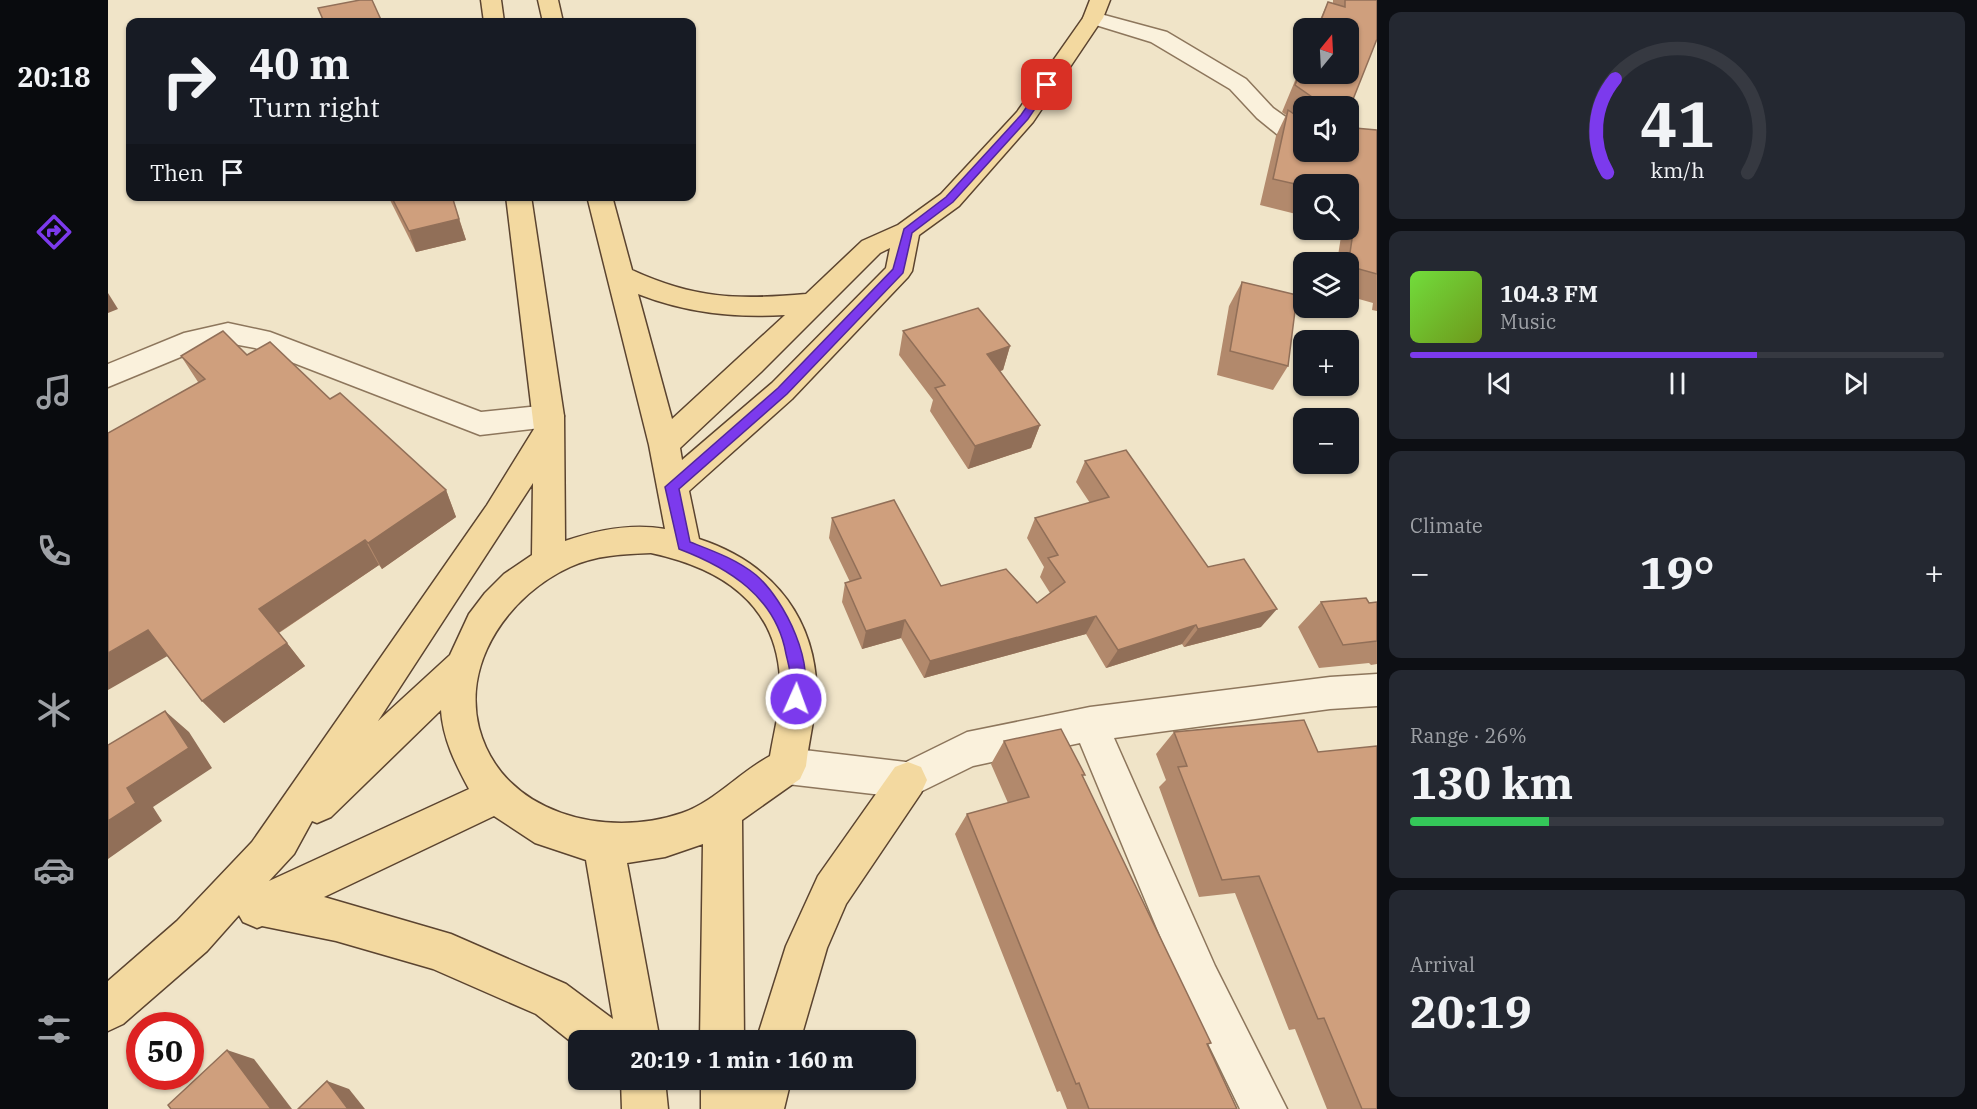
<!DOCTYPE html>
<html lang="en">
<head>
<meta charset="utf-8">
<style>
	:root { --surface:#171b24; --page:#242831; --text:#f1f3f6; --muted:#9ea1a6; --line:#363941; --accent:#7c3aed }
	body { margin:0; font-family:"IBM Plex Serif",serif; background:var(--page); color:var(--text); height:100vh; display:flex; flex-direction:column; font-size:22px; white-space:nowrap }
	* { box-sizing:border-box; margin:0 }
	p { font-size:20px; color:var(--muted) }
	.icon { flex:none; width:33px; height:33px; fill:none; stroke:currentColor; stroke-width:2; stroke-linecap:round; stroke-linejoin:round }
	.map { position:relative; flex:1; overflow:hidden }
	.side { display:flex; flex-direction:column; gap:12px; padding:12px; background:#0d0f14; width:600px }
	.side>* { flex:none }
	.top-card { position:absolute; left:18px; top:18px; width:570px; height:183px; border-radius:12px; box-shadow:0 2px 4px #0004; background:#171b24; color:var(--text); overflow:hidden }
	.needle { width:39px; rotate:18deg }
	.buttons { position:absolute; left:1185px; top:18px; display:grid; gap:12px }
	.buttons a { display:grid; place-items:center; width:66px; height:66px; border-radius:12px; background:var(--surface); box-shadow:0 2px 4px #0004; font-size:30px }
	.speed { position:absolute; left:18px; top:1012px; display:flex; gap:12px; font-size:30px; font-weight:700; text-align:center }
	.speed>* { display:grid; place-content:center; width:78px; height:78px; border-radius:50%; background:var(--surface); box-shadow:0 2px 4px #0004; line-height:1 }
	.speed .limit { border:9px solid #d22; background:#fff; color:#111 }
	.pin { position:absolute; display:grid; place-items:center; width:51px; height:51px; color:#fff; margin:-26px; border-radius:12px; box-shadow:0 3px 9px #0006 }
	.me { position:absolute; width:66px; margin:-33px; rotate:2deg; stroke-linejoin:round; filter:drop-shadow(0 0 4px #0008) }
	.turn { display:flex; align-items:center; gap:21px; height:126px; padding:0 24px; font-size:27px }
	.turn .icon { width:78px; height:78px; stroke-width:2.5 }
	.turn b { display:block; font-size:42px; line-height:51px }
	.then { display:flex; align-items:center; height:57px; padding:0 24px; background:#0003; gap:12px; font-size:22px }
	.big { font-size:45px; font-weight:700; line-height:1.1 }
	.side .widget { flex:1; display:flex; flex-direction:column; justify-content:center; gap:9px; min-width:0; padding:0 21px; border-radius:12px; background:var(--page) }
	.side .dial { align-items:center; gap:0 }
	.dial svg { height:156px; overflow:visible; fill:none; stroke:var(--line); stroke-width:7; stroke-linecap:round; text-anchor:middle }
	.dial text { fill:var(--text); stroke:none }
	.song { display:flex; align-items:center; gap:18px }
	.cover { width:72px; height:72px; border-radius:9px; background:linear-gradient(135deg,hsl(100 70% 55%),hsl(80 70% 35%)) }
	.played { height:6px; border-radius:3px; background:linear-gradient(90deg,var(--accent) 65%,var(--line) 65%) }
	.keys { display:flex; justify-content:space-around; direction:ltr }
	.heat { display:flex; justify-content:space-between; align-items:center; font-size:33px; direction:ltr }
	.charge { height:9px; border-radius:4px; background:linear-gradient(90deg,#34c759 26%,var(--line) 0) }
	.trip { position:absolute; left:460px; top:1030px; width:348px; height:60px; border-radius:12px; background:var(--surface); box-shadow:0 2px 4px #0004; font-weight:700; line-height:60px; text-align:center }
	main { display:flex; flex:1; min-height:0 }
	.tabs { display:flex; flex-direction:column; width:108px; justify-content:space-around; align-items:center; background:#090b0e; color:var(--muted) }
	.tabs .icon { width:42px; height:42px }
	.tabs .active { color:var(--accent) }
	.tabs b { font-size:27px; color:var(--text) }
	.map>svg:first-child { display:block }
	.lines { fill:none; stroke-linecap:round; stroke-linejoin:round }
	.minor-casing { stroke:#8d765c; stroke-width:3 }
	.major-casing { stroke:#5b4430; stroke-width:3 }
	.minor { fill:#faf1dc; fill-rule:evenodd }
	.major { fill:#f3d9a0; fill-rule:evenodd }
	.wall { fill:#b2896c }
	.shaded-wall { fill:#916f58 }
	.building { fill:#cf9f7d; stroke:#916f58; stroke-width:1.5 }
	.route { fill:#7c3aed; stroke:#51269a; stroke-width:1.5 }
</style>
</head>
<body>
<main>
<nav class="tabs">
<b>20:18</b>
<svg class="icon active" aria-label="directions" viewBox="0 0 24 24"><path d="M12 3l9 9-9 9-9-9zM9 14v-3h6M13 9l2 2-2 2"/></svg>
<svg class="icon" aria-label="music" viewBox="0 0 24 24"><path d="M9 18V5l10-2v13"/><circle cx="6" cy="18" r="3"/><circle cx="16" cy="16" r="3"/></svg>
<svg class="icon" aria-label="phone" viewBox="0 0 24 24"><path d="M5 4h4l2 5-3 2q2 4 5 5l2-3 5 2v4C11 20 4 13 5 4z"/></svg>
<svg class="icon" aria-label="climate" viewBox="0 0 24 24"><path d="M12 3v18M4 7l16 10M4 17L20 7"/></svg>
<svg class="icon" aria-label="car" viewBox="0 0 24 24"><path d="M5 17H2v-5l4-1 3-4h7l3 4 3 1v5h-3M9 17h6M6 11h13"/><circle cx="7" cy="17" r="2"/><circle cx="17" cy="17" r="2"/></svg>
<svg class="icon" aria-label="filters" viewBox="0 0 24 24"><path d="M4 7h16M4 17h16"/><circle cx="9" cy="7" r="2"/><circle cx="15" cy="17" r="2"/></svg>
</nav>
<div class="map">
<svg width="1269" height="1109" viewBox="0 0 1269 1109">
	<rect width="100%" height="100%" fill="#f0e4c8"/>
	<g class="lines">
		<g class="minor-casing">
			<g id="minor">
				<polygon points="985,12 1059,32 1138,79 1165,108 1196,130 1196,144 1176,140 1149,118 1122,89 1043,42 978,22 975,18 978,14"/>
				<polygon points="120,323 162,332 373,412 441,405 452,408 456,416 452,424 441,427 372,435 147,348 120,343 92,349 0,387 0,364 76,333"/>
				<polygon points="1269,674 1269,706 1222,709 1006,738 1107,966 1179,1109 1132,1109 1077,996 972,743 865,766 800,798 679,784 666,779 660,766 666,753 679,748 798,762 859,732 982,707 1222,677"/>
			</g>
		</g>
		<g class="major-casing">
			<g id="major">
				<polygon points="373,0 393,0 396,22 376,22"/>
				<polygon points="430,0 450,0 455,22 435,22"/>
				<path d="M982,0h20l-7,18 -70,104 -74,84 -40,29 -7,36 -4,6 -116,122 -103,92 10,48c65,21 111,69 117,140 2,29 -7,58 -10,87l-6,13 -58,41 2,221h-44l3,-197 -38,13 -38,6 33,178h-81v7l-43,-34 -103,-45 -97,-28 -74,-15 -5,2 -14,-6 -4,-7 -32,36 -84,73 -15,7v-50l69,-60 75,-79 235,-337 47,-76 -28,-233h25l33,220 1,125c32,-11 66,-18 100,-12l-16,-84 -62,-249h25l20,74c63,29 106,30 174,24l56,-53 36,-16 43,-31 76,-82 66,-94zM782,248l-4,20 -114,115 -90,77 -2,-12 81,-76 119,-119zM530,294c49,19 95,24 147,21l-113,104zM425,483l-1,72 -28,19 -19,19 -16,21 -19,41 -72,66zM543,553c69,15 125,49 129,126 2,25 -6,52 -10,77 -30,16 -56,46 -88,57 -75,26 -180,2 -203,-85 -17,-68 32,-134 91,-161 25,-12 54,-13 81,-14zM333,710c2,29 14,53 28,79l-200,92 25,-27 18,-33 5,2 14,-6zM386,816l41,27 51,17 27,159 -47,-35 -115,-50 -127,-37z"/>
				<polygon points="800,762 813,767 819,780 813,793 738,904 719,948 692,1041 648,1041 678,946 710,876 787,767"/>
				<polygon points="513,1080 557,1080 560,1109 514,1109"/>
				<polygon points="593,1080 637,1080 638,1084 639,1080 683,1080 676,1109 593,1109"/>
			</g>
		</g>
		<use href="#minor" class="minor"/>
		<use href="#major" class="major"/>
	</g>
	<g class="wall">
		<polygon points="1225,0 1269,0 1240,106 1196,106 1196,152 1240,122 1249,123 1247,128 1269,130 1269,311 1264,310 1265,303 1240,296 1240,262 1229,262 1234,230 1240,230 1240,184 1196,184 1196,216 1152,205 1168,136 1178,115 1174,112 1196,59 1196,74 1240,28 1208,28 1220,2 1225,3"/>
		<polygon points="280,196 344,196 358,240 308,252"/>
		<polygon points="1134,282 1180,366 1165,390 1109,375 1121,306"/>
		<polygon points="795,331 902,346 895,370 892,371 932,425 923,448 860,469 822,411 825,400 791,355"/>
		<polygon points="139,355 222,399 338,490 348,517 274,569 271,565 171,633 197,666 116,723 94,701 59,656 90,382 73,356"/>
		<polygon points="977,461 1100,567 1153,627 1076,647 1074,644 998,668 978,634 816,678 793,638 754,649 734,602 737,583 742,582 721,538 724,518 833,586 929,603 942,593 932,577 936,567 919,538 927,518 982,503 968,482"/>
		<polygon points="1213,602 1269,602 1269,664 1263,665 1261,663 1211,668 1190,627"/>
		<polygon points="1066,732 1210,752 1269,1109 1219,1109 1187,1029 1181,1030 1127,893 1091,897 1051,787 1058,780 1048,754"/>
		<polygon points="896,741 975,777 1129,1109 959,1109 952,1091 949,1092 847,834 859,814 900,803 883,764"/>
	</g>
	<g class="shaded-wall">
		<polygon points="351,219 358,240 308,252 301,231"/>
		<polygon points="0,293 10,309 0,313"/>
		<polygon points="902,346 895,370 873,378 879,354"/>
		<polygon points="932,425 923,448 860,469 867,446"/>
		<polygon points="338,490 348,517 274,569 260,543"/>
		<polygon points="257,540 271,565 170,633 151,609"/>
		<polygon points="1169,609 1153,627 1076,647 1090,629"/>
		<polygon points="988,616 978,634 816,678 822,661"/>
		<polygon points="797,620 793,638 754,649 758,631"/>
		<polygon points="1088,625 1074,644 998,668 1010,650"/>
		<polygon points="40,630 63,654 0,690 0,653"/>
		<polygon points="179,643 197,666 116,723 94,701"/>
		<polygon points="57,711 81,732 104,768 45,807 54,821 0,859 0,821"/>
		<polygon points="119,1050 146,1059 184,1109 163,1109"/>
		<polygon points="219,1081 241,1089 257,1109 240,1109"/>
	</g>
	<g class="building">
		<polygon points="252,0 264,0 274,22 216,22 210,8"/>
		<polygon points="1237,0 1269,0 1269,39 1240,112 1240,106 1211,106 1211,102 1187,85 1196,63 1196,74 1240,74 1240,28 1210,28 1220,2 1237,7"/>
		<polygon points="1180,110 1189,116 1196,117 1196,152 1240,152 1240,122 1249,123 1245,126 1247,128 1269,130 1269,274 1240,266 1250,199 1240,197 1240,184 1196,184 1196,186 1165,179"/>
		<polygon points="283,196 344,196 351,219 301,231"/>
		<polygon points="1134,282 1189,295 1180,366 1122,351"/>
		<polygon points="870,308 902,346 879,354 932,425 867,446 827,388 837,385 795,331"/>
		<polygon points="115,331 139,355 162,342 222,399 232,393 338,490 260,543 257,540 151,609 179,643 94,701 40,630 0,653 0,433 97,379 73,356"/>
		<polygon points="1018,450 1100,567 1136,559 1169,609 1090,629 1088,625 1010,650 988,616 822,661 797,620 758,631 737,583 753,578 724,518 786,500 833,586 898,569 929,603 957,582 940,558 950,555 927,518 1001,497 977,461"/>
		<polygon points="1258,598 1261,603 1269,602 1269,641 1235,645 1213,602"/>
		<polygon points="57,711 81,748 19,788 28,803 0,821 0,745"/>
		<polygon points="1196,720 1210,752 1269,746 1269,1109 1254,1109 1216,1018 1210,1019 1151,876 1114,880 1070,767 1079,766 1066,732"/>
		<polygon points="953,729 977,775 974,775 1103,1043 1099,1044 1129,1109 981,1109 971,1083 968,1084 859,814 921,797 896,741"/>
		<polygon points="119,1050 163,1109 63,1109 60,1105"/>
		<polygon points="219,1081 240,1109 190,1109"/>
	</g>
	<path class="route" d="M935,83l8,2 -23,34 -75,83 -41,31 -9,40 -116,121 -108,95 11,53c23,9 46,17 66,33 29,25 62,92 45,129h-11c-3,-7 0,-14 1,-22 0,-9 -3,-19 -5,-28 -10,-57 -57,-86 -107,-105l-14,-62 113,-99 115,-119 11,-40 42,-32 75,-82z"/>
</svg>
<div class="buttons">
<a><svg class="needle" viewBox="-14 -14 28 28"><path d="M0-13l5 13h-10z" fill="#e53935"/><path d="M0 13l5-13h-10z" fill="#9ea1a6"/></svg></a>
<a><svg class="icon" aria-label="sound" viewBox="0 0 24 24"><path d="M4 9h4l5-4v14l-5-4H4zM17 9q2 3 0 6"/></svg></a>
<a><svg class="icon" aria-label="search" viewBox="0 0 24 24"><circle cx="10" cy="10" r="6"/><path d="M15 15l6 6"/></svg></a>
<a><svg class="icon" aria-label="layers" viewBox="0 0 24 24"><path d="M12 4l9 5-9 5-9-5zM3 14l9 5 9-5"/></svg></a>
<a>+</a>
<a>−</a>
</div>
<div class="speed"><div class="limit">50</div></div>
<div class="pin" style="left:939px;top:85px;background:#d93025"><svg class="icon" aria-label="arrive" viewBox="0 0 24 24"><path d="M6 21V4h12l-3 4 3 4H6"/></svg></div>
<svg class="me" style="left:688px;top:699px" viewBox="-20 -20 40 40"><circle r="17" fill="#7c3aed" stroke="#fff" stroke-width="3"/><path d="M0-11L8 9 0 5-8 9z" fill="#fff"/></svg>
<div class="trip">20:19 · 1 min · 160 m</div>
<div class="top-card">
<div class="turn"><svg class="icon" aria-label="right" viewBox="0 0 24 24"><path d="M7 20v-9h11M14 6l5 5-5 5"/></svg><div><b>40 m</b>Turn right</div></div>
<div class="then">Then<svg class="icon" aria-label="arrive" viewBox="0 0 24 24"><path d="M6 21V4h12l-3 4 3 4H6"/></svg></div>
</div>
</div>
<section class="side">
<div class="widget dial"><svg viewBox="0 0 100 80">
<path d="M14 69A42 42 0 1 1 86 69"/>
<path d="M14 69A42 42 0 0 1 18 21" stroke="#7c3aed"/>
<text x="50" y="56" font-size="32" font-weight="700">41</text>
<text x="50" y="72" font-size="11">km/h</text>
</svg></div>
<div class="widget">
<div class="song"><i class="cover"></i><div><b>104.3 FM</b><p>Music</p></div></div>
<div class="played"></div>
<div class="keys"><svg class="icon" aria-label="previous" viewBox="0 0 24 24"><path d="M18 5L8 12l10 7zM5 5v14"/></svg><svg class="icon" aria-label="pause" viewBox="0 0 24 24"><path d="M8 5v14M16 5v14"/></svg><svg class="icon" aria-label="next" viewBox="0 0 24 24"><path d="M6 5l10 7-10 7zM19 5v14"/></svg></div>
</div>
<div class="widget"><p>Climate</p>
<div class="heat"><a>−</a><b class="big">19°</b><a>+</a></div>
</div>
<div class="widget"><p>Range · 26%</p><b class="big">130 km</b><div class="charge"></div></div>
<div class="widget"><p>Arrival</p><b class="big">20:19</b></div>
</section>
</main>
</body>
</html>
